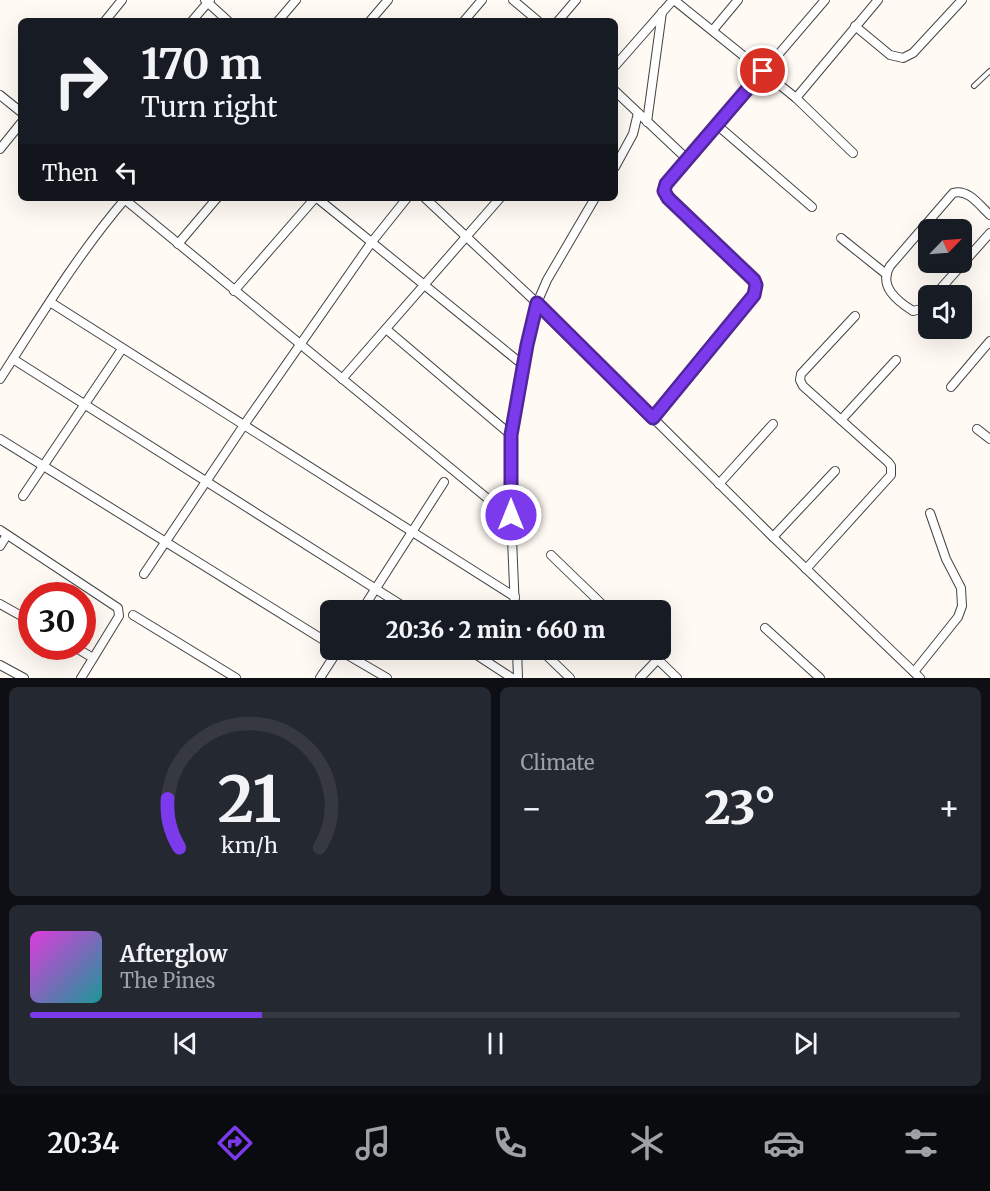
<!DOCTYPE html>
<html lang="en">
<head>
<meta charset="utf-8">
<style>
	:root { --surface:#171b24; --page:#242831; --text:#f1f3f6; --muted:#9ea1a6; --line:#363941; --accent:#7c3aed }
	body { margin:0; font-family:Merriweather,serif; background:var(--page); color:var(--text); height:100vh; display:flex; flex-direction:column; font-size:22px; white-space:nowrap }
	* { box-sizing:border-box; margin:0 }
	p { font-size:20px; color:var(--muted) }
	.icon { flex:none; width:33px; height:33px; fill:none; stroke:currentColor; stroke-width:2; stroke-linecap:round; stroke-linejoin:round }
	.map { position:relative; height:678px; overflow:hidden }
	.details { display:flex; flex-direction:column; gap:9px; padding:9px; background:#0d0f14; flex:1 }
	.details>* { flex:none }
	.guide { position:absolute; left:18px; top:18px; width:600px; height:183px; border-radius:9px; box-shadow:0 6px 24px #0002; background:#171b24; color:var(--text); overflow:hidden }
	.needle { width:39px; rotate:65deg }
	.tools { position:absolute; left:918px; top:219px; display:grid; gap:12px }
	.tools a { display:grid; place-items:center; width:54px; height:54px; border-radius:9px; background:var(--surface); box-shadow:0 6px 24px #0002; font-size:30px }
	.speed { position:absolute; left:18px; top:582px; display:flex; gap:12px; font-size:30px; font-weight:700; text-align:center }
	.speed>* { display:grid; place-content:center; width:78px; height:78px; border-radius:50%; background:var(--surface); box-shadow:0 6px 24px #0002; line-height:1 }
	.speed .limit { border:9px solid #d22; background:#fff; color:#111 }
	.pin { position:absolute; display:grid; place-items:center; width:51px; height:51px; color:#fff; margin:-26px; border:3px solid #fff; border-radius:50%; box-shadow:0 2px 6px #0007 }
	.me { position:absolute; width:66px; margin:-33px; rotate:0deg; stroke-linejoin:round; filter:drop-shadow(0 0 4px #0008) }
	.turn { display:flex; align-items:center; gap:21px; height:126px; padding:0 24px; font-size:27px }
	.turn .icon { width:78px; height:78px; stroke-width:2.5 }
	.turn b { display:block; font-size:42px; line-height:51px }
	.then { display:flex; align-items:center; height:57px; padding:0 24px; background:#0003; gap:12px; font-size:22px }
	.big { font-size:45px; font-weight:800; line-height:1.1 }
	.details .tile { flex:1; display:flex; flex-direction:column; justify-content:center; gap:9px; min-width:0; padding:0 21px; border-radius:9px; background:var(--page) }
	.details .dial { align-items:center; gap:0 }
	.dial svg { height:156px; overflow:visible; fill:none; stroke:var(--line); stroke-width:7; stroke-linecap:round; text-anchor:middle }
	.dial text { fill:var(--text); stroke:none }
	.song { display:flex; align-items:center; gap:18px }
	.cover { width:72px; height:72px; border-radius:9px; background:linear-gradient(135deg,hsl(300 70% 55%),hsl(180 70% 35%)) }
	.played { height:6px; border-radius:3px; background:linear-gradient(90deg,var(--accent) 25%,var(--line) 25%) }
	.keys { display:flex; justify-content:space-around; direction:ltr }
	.heat { display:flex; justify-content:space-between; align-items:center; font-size:33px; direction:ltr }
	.details .tiles { flex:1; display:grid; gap:9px; grid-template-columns:1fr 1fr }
	.tile:last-child { grid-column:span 2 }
	.trip { position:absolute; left:320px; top:600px; width:351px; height:60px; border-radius:9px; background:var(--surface); box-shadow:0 6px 24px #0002; font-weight:800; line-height:60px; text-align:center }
	.tabs { display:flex; height:96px; justify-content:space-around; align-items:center; background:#090b0e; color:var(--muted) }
	.tabs .icon { width:42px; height:42px }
	.tabs .on { color:var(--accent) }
	.tabs b { font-size:27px; color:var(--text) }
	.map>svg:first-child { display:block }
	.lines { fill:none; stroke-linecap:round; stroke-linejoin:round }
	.service-casing { stroke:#434343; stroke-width:6 }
	.minor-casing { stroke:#434343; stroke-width:10 }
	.service { stroke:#fff; stroke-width:4 }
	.minor { stroke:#fff; stroke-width:8 }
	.route-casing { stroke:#51269a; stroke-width:15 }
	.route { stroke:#7c3aed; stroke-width:10 }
</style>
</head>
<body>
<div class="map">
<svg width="990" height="678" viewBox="0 0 990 678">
	<rect width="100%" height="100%" fill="#fffaf3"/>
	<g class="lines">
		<g class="service-casing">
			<polyline id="service" points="974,86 990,71"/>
		</g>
		<g class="minor-casing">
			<g id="minor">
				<polyline points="205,0 228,21"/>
				<polyline points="513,0 538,21"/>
				<polyline points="674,0 796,98 853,153"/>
				<polyline points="105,21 122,0"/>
				<polyline points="192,21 210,0"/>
				<polyline points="278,21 296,0"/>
				<polyline points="370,21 388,0"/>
				<polyline points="464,21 482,0"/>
				<polyline points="558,21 576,0"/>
				<polyline points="855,26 890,55 903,58 913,53 962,0"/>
				<polyline points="713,30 738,0"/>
				<polyline points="615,66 673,0"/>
				<polyline points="615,91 687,159"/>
				<polyline points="0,95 21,112"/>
				<polyline points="796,98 878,0"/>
				<polyline points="647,122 662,12"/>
				<polyline points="717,125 812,207"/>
				<polyline points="0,149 21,123"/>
				<polyline points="615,167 633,134 638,113"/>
				<polyline points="123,198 493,503 511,515"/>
				<polyline points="317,198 523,365"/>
				<polyline points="425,198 537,303 773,537 920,678"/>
				<polyline points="841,238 886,274"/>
				<polyline points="178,244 217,198"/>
				<polyline points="234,291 315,198"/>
				<polyline points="934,296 990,233"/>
				<path d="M928,301l-7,8 -8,2c-16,-10 -35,-25 -23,-45l63,-73c15,-5 27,13 37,22"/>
				<polyline points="50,302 515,597"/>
				<polyline points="386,329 511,435"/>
				<polyline points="13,359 409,610"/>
				<path d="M0,379c40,-62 78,-125 126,-181"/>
				<polyline points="342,379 500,198"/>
				<polyline points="951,387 990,341"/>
				<polyline points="653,418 754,295 756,290 754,280 668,198 665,187 825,0"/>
				<polyline points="841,420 896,360"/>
				<polyline points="977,429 990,439"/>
				<polyline points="0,439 330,644"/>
				<polyline points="719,484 773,424"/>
				<polyline points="23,496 122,349"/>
				<polyline points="0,530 118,608 119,616 81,678"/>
				<polyline points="773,537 835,471"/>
				<polyline points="0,546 7,535"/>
				<polyline points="551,555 608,610"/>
				<polyline points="806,569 891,475 891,466 888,462 803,386 800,380 801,374 855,316"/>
				<polyline points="144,574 244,425 371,243 407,198"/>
				<polyline points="0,604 32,622"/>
				<polyline points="362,610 444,482"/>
				<polyline points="515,610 511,515 511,435 527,345 537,303 547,280 595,198"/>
				<polyline points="133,615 236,678"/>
				<polyline points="765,628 820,678"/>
				<polyline points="73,646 93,658"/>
				<polyline points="339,650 387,678"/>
				<polyline points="469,650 512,678"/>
				<polyline points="517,650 518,678"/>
				<polyline points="648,650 677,678"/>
				<polyline points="542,651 570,678"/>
				<polyline points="0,665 24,678"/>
				<polyline points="914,672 958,617 962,606 961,588 946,559 930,513"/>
				<polyline points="320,678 338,650"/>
				<polyline points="640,678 658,659"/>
			</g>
		</g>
		<use href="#service" class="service"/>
		<use href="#minor" class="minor"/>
	</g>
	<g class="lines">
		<g class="route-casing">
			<polyline id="route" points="511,515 511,435 527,345 537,303 653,418 754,295 756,285 754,280 668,198 664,191 666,184 763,71"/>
		</g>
		<use href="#route" class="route"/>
	</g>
</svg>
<div class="tools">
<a><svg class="needle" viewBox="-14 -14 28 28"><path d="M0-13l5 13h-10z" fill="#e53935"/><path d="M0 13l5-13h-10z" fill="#9ea1a6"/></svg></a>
<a><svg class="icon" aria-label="sound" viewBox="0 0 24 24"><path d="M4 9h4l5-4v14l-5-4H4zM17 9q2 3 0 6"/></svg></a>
</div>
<div class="speed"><div class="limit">30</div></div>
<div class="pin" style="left:763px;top:71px;background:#d93025"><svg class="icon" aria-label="arrive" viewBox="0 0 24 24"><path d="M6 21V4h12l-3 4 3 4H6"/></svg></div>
<svg class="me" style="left:511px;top:515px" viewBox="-20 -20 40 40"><circle r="17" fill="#7c3aed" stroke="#fff" stroke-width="3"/><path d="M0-11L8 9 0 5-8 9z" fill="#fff"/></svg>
<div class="trip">20:36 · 2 min · 660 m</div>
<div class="guide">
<div class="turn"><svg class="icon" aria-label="right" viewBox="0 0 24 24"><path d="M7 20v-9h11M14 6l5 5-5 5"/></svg><div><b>170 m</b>Turn right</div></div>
<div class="then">Then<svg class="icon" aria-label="left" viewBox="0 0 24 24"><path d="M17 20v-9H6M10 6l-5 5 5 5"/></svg></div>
</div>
</div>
<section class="details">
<div class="tiles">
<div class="tile dial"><svg viewBox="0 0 100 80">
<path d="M14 69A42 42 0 1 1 86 69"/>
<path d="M14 69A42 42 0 0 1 8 44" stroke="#7c3aed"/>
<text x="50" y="56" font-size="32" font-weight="700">21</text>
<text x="50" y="72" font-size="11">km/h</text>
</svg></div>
<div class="tile"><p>Climate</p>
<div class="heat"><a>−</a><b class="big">23°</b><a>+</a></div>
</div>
<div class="tile">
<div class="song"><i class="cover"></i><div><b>Afterglow</b><p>The Pines</p></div></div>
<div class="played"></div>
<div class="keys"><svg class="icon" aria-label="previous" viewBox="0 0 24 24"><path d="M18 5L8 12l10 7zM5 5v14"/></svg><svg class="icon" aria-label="pause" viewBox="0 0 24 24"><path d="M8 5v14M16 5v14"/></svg><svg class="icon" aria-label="next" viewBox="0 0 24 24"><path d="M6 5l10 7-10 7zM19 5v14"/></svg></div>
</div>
</div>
</section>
<nav class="tabs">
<b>20:34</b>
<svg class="icon on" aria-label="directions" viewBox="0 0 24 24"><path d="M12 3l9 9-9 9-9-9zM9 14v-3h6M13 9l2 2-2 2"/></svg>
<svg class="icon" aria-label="music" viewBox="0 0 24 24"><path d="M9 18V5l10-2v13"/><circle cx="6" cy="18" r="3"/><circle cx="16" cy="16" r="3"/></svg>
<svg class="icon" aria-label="phone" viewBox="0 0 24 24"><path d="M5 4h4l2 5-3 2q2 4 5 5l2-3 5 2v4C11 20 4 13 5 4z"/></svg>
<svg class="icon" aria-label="climate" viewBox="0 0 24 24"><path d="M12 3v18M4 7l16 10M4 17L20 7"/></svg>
<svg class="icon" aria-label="car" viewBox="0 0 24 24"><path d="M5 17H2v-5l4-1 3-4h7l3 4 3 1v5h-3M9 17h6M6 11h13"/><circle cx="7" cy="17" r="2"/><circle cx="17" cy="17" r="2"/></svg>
<svg class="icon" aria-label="filters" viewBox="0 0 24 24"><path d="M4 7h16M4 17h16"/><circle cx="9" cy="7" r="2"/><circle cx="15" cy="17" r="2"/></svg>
</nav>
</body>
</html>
